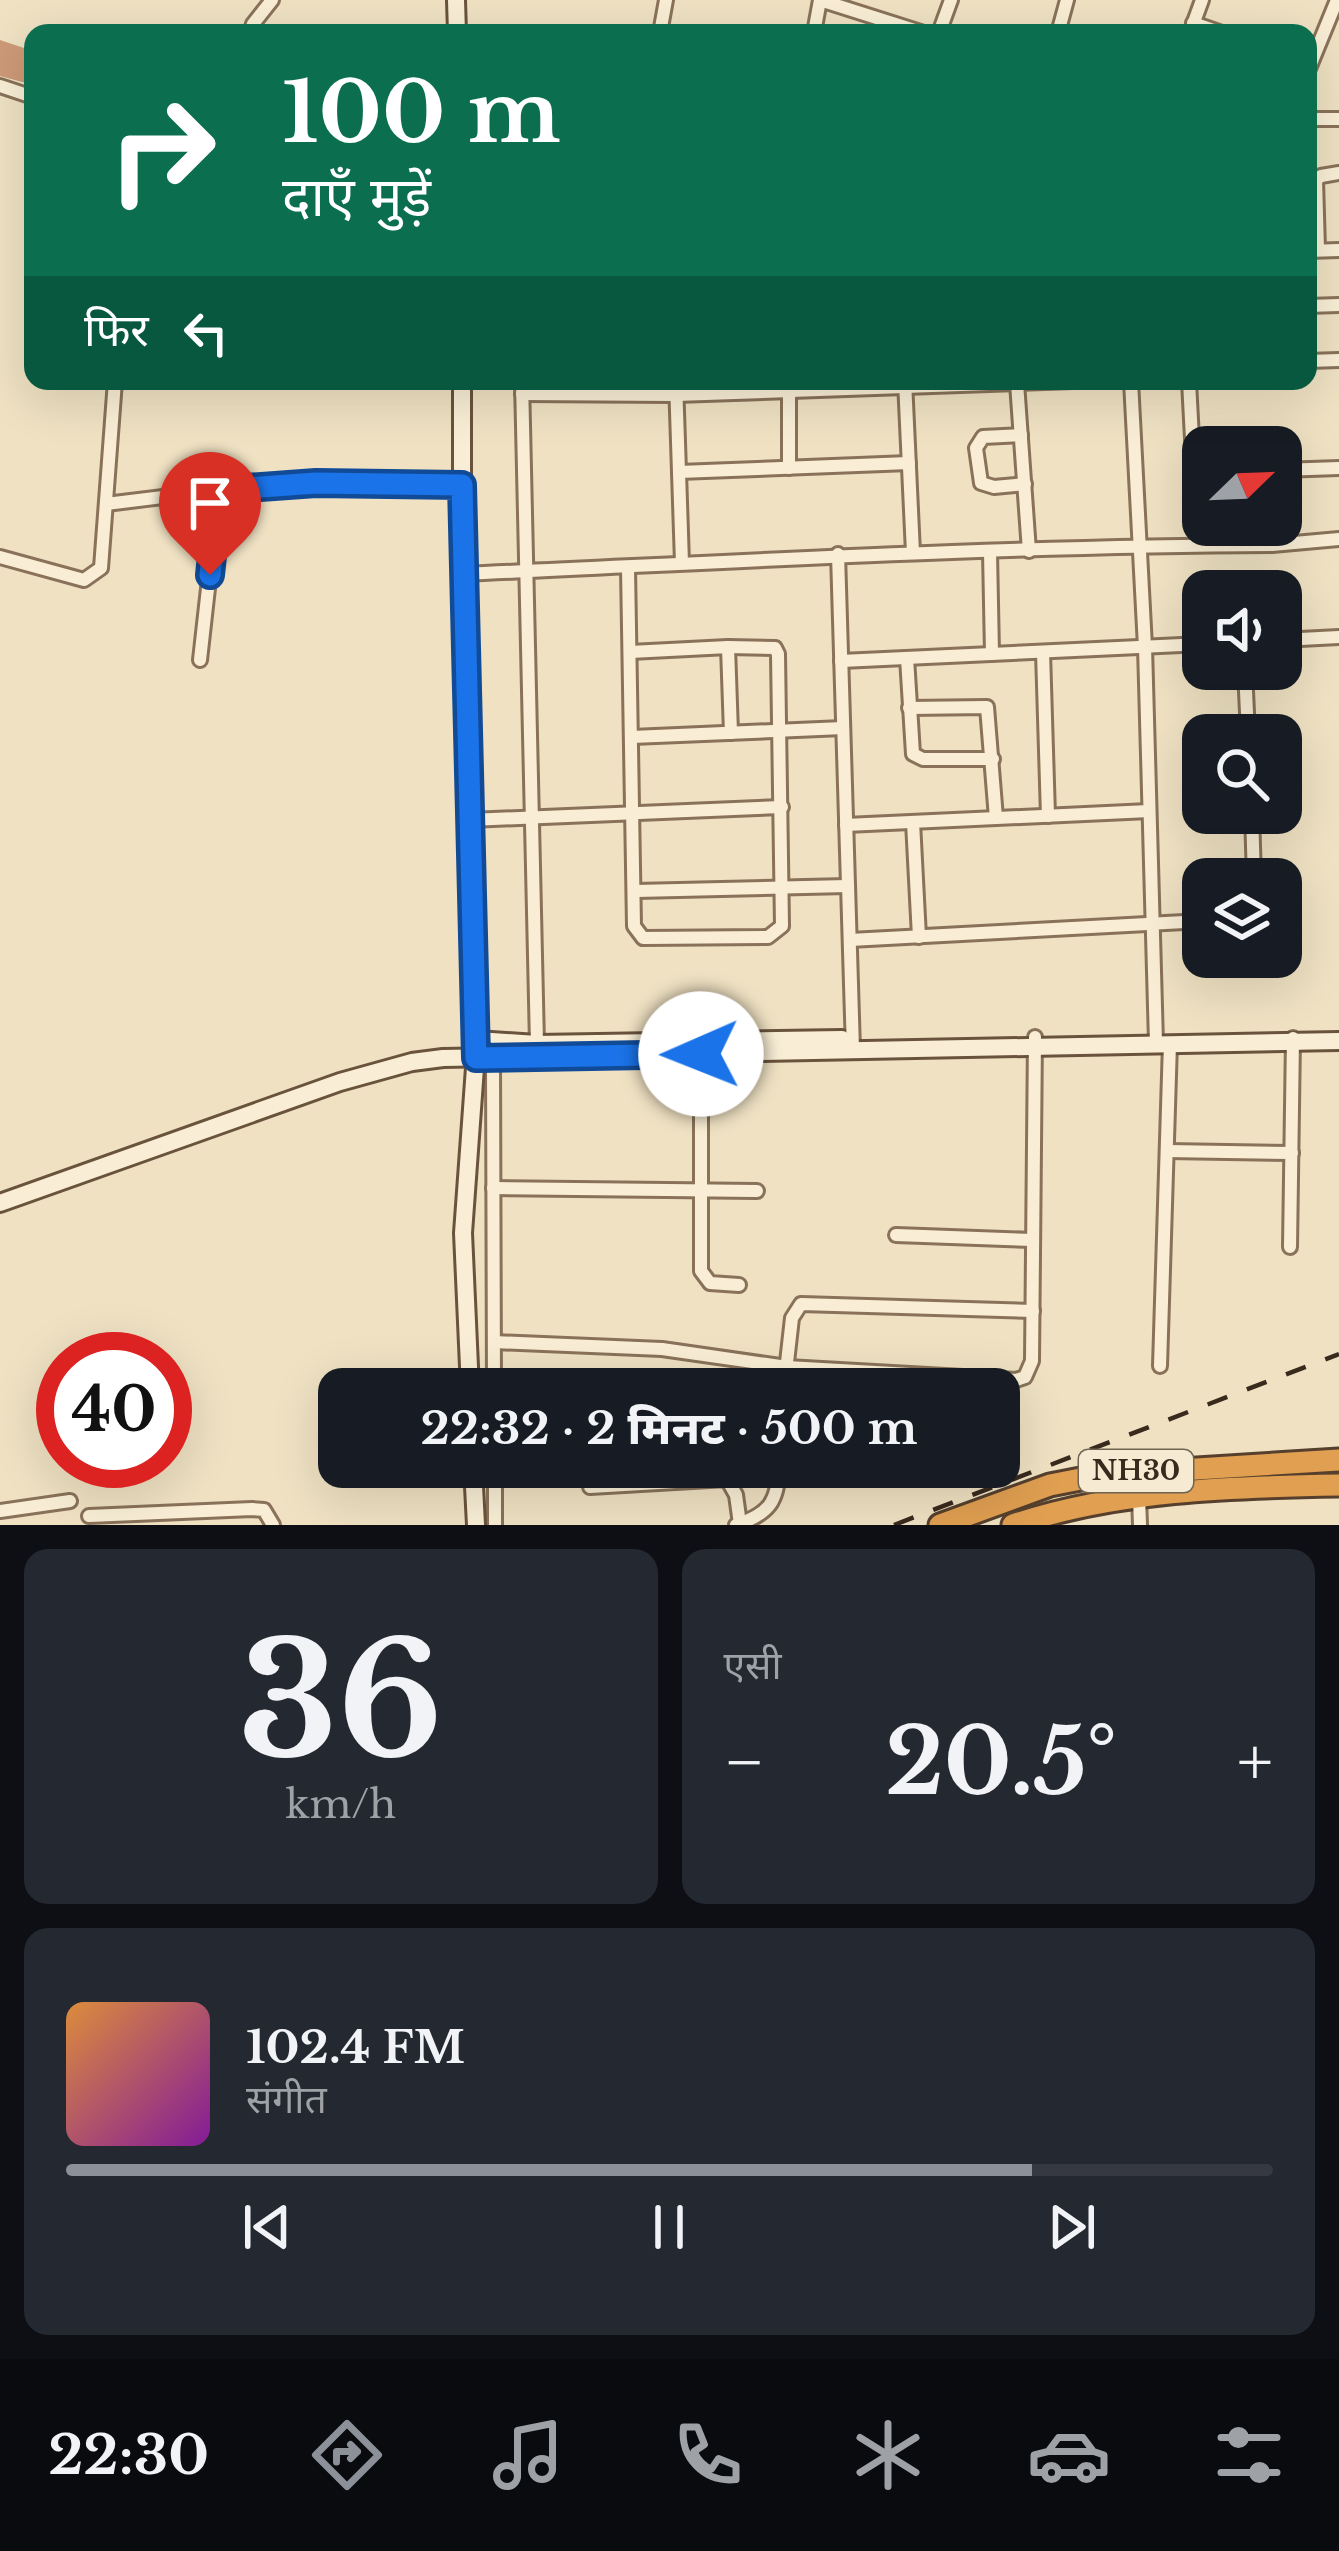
<!DOCTYPE html>
<html lang="hi">
<head>
<meta charset="utf-8">
<style>
	:root { --surface:#171b24; --page:#242831; --text:#f1f3f6; --muted:#9ea1a6; --line:#363941; --accent:#8c9099 }
	body { margin:0; font-family:"Libre Baskerville","Noto Sans Devanagari",serif; background:var(--page); color:var(--text); height:100vh; display:flex; flex-direction:column; font-size:45px; white-space:nowrap }
	* { box-sizing:border-box; margin:0 }
	p { font-size:39px; color:var(--muted) }
	.icon { flex:none; width:66px; height:66px; fill:none; stroke:currentColor; stroke-width:2; stroke-linecap:round; stroke-linejoin:round }
	.map { position:relative; height:1525px; overflow:hidden }
	.details { display:flex; flex-direction:column; gap:24px; padding:24px; background:#0d0f14; flex:1 }
	.details>* { flex:none }
	.guide { position:absolute; left:24px; top:24px; width:1293px; height:366px; border-radius:24px; box-shadow:0 12px 48px #0002; background:#0b6e4f; color:#fff; overflow:hidden }
	.needle { width:78px; rotate:67deg }
	.tools { position:absolute; left:1182px; top:426px; display:grid; gap:24px }
	.tools a { display:grid; place-items:center; width:120px; height:120px; border-radius:24px; background:var(--surface); box-shadow:0 12px 48px #0002; font-size:60px }
	.speed { position:absolute; left:36px; top:1332px; display:flex; gap:24px; font-size:60px; font-weight:700; text-align:center }
	.speed>* { display:grid; place-content:center; width:156px; height:156px; border-radius:50%; background:var(--surface); box-shadow:0 12px 48px #0002; line-height:1 }
	.speed .limit { border:18px solid #d22; background:#fff; color:#111 }
	.pin { position:absolute; display:grid; place-items:center; width:102px; height:102px; color:#fff; margin:-123px -51px; border-radius:50% 50% 50% 0; rotate:-45deg; box-shadow:0 0 12px #0007 }
	.pin .icon { rotate:45deg }
	.me { position:absolute; width:132px; margin:-66px; rotate:269deg; stroke-linejoin:round; filter:drop-shadow(0 0 9px #0008) }
	.turn { display:flex; align-items:center; gap:42px; height:252px; padding:0 60px; font-size:54px }
	.turn .icon { width:156px; height:156px; stroke-width:2.5 }
	.turn b { display:block; font-size:84px; line-height:102px }
	.then { display:flex; align-items:center; height:114px; padding:0 60px; background:#0003; gap:24px; font-size:45px }
	.big { font-size:90px; font-weight:800; line-height:1.1 }
	.details .card { flex:1; display:flex; flex-direction:column; justify-content:center; gap:18px; min-width:0; padding:0 42px; border-radius:24px; background:var(--page) }
	.details .dial { align-items:center; gap:0 }
	.dial b { font-size:156px; line-height:1 }
	.song { display:flex; align-items:center; gap:36px }
	.cover { width:144px; height:144px; border-radius:18px; background:linear-gradient(135deg,hsl(30 70% 55%),hsl(290 70% 35%)) }
	.played { height:12px; border-radius:6px; background:linear-gradient(90deg,var(--accent) 80%,var(--line) 80%) }
	.keys { display:flex; justify-content:space-around; direction:ltr }
	.heat { display:flex; justify-content:space-between; align-items:center; font-size:66px; direction:ltr }
	.details .tiles { flex:1; display:grid; gap:24px; grid-template-columns:1fr 1fr }
	.card:last-child { grid-column:span 2 }
	.trip { position:absolute; left:318px; top:1368px; width:702px; height:120px; border-radius:24px; background:var(--surface); box-shadow:0 12px 48px #0002; font-weight:800; line-height:120px; text-align:center }
	.dock { display:flex; height:192px; justify-content:space-around; align-items:center; background:#090b0e; color:var(--muted) }
	.dock .icon { width:84px; height:84px }
	.dock .on { color:var(--accent) }
	.dock b { font-size:54px; color:var(--text) }
	.map>svg:first-child { display:block }
	.building { fill:#cd9a77 }
	.lines { fill:none; stroke-linecap:round; stroke-linejoin:round }
	.street-casing { stroke:#897259; stroke-width:18 }
	.secondary-casing { stroke:#6a533c; stroke-width:22 }
	.highway-casing { stroke:#56402d; stroke-width:27 }
	.street { stroke:#f9eed5; stroke-width:12 }
	.secondary { stroke:#f9eed5; stroke-width:16 }
	.highway { stroke:#e09f51; stroke-width:21 }
	.rail { stroke:#382a1d; stroke-width:4.5; stroke-dasharray:21 21; stroke-linecap:butt }
	.route-casing { stroke:#114b97; stroke-width:30 }
	.route { stroke:#1a73e8; stroke-width:21 }
	.labels { text-anchor:middle; stroke-width:12; stroke-linejoin:round; paint-order:stroke }
	.shield { fill:#f6ebd2; stroke:#716453; stroke-width:3 }
	.shield-label { font-size:27px; font-weight:bold; fill:#382a1d }
</style>
</head>
<body>
<div class="map">
<svg width="1339" height="1525" viewBox="0 0 1339 1525">
	<rect width="100%" height="100%" fill="#efe1c2"/>
	<polygon class="building" points="0,40 33,51 26,83 0,76"/>
	<g class="lines">
		<g class="street-casing">
			<g id="street">
				<polyline points="1193,23 1222,33"/>
				<polyline points="250,33 253,24 272,0"/>
				<polyline points="660,33 666,0"/>
				<polyline points="814,33 820,0 924,33"/>
				<polyline points="939,33 951,0"/>
				<polyline points="1058,33 1067,0"/>
				<polyline points="1190,33 1202,0"/>
				<polyline points="1308,71 1337,0"/>
				<polyline points="0,86 33,97"/>
				<polyline points="1308,119 1339,119"/>
				<polyline points="1318,250 1316,180 1321,176 1339,173"/>
				<polyline points="1308,251 1339,250"/>
				<polyline points="1308,306 1339,305"/>
				<polyline points="1308,361 1339,360"/>
				<polyline points="522,381 537,1044"/>
				<polyline points="676,381 682,563"/>
				<polyline points="905,381 913,553"/>
				<polyline points="1131,381 1145,647 1156,1043"/>
				<polyline points="1189,381 1193,458 1203,471"/>
				<polyline points="1017,383 1029,551"/>
				<polyline points="789,392 789,468"/>
				<polyline points="522,394 676,395 1074,381"/>
				<polyline points="1021,435 983,437 976,448 981,483 994,487 1025,484"/>
				<polyline points="1281,470 1339,468"/>
				<polyline points="679,472 909,463"/>
				<polyline points="106,504 260,485 462,485"/>
				<polyline points="990,552 992,654"/>
				<polyline points="838,554 853,1050"/>
				<polyline points="0,557 84,580 101,568 115,381"/>
				<polyline points="628,568 634,926 643,938 768,937 782,926 778,654 775,648 728,647"/>
				<path d="M462,574c270,-12 540,-28 810,-29l67,-6"/>
				<polyline points="1281,640 1339,637"/>
				<polyline points="630,652 728,647 731,733"/>
				<polyline points="1043,652 1048,816"/>
				<polyline points="907,658 913,754 923,759 993,759"/>
				<polyline points="200,660 219,490"/>
				<polyline points="841,661 1203,644"/>
				<polyline points="1245,669 1248,735"/>
				<polyline points="909,708 987,707 996,818"/>
				<polyline points="632,737 843,728"/>
				<polyline points="1252,813 1254,879"/>
				<polyline points="470,820 782,807"/>
				<polyline points="913,822 919,937"/>
				<polyline points="846,825 1149,811"/>
				<polyline points="636,891 848,886"/>
				<polyline points="850,940 1203,921"/>
				<polyline points="701,1047 701,1271 710,1283 739,1285"/>
				<polyline points="493,1059 494,1389"/>
				<polyline points="1167,1151 1292,1153"/>
				<polyline points="493,1188 757,1191"/>
				<polyline points="896,1235 1033,1240"/>
				<polyline points="1290,1247 1293,1038"/>
				<polyline points="494,1342 662,1349 787,1367 1016,1380 1025,1377 1032,1361 1035,1037"/>
				<polyline points="1160,1366 1170,1043"/>
				<polyline points="784,1389 792,1318 801,1304 1033,1311"/>
				<polyline points="495,1467 495,1525"/>
				<polyline points="590,1487 727,1479 736,1495 740,1524"/>
				<polyline points="1139,1497 1140,1525"/>
				<polyline points="0,1511 70,1501"/>
				<polyline points="89,1516 252,1509 264,1510 273,1525"/>
				<path d="M736,1525c33,-11 42,-23 43,-58"/>
			</g>
		</g>
		<g class="secondary-casing">
			<g id="secondary">
				<polyline points="456,0 457,33"/>
				<polyline points="462,381 462,574 477,1040 463,1233 470,1389"/>
				<polyline points="477,1040 537,1044 842,1039"/>
				<polyline points="0,1203 340,1082 412,1062 443,1058 1339,1041"/>
				<polyline points="473,1467 476,1525"/>
			</g>
		</g>
		<g class="highway-casing">
			<g id="highway">
				<polyline points="940,1525 1050,1485 1101,1475 1339,1460"/>
				<path d="M1013,1525c104,-35 217,-38 326,-40"/>
			</g>
		</g>
		<use href="#street" class="street"/>
		<use href="#secondary" class="secondary"/>
		<use href="#highway" class="highway"/>
		<polyline class="rail" points="894,1525 1339,1354"/>
	</g>
	<g class="lines">
		<g class="route-casing">
			<polyline id="route" points="210,575 219,490 316,483 462,485 476,1058 701,1054"/>
		</g>
		<use href="#route" class="route"/>
	</g>
	<g class="labels">
		<rect class="shield" x="1079" y="1450" width="114" height="42" rx="9"/>
		<g class="shield-label">
			<text x="1136" y="1480">NH30</text>
		</g>
	</g>
</svg>
<div class="tools">
<a><svg class="needle" viewBox="-14 -14 28 28"><path d="M0-13l5 13h-10z" fill="#e53935"/><path d="M0 13l5-13h-10z" fill="#9ea1a6"/></svg></a>
<a><svg class="icon" aria-label="sound" viewBox="0 0 24 24"><path d="M4 9h4l5-4v14l-5-4H4zM17 9q2 3 0 6"/></svg></a>
<a><svg class="icon" aria-label="search" viewBox="0 0 24 24"><circle cx="10" cy="10" r="6"/><path d="M15 15l6 6"/></svg></a>
<a><svg class="icon" aria-label="layers" viewBox="0 0 24 24"><path d="M12 4l9 5-9 5-9-5zM3 14l9 5 9-5"/></svg></a>
</div>
<div class="speed"><div class="limit">40</div></div>
<div class="pin" style="left:210px;top:575px;background:#d93025"><svg class="icon" aria-label="arrive" viewBox="0 0 24 24"><path d="M6 21V4h12l-3 4 3 4H6"/></svg></div>
<svg class="me" style="left:701px;top:1054px" viewBox="-20 -20 40 40"><circle r="19" fill="#fff"/><path d="M0-13L10 11 0 6-10 11z" fill="#1a73e8"/></svg>
<div class="trip">22:32 · 2 मिनट · 500 m</div>
<div class="guide">
<div class="turn"><svg class="icon" aria-label="right" viewBox="0 0 24 24"><path d="M7 20v-9h11M14 6l5 5-5 5"/></svg><div><b>100 m</b>दाएँ मुड़ें</div></div>
<div class="then">फिर<svg class="icon" aria-label="left" viewBox="0 0 24 24"><path d="M17 20v-9H6M10 6l-5 5 5 5"/></svg></div>
</div>
</div>
<section class="details">
<div class="tiles">
<div class="card dial"><b>36</b><p>km/h</p></div>
<div class="card"><p>एसी</p>
<div class="heat"><a>−</a><b class="big">20.5°</b><a>+</a></div>
</div>
<div class="card">
<div class="song"><i class="cover"></i><div><b>102.4 FM</b><p>संगीत</p></div></div>
<div class="played"></div>
<div class="keys"><svg class="icon" aria-label="previous" viewBox="0 0 24 24"><path d="M18 5L8 12l10 7zM5 5v14"/></svg><svg class="icon" aria-label="pause" viewBox="0 0 24 24"><path d="M8 5v14M16 5v14"/></svg><svg class="icon" aria-label="next" viewBox="0 0 24 24"><path d="M6 5l10 7-10 7zM19 5v14"/></svg></div>
</div>
</div>
</section>
<nav class="dock">
<b>22:30</b>
<svg class="icon on" aria-label="directions" viewBox="0 0 24 24"><path d="M12 3l9 9-9 9-9-9zM9 14v-3h6M13 9l2 2-2 2"/></svg>
<svg class="icon" aria-label="music" viewBox="0 0 24 24"><path d="M9 18V5l10-2v13"/><circle cx="6" cy="18" r="3"/><circle cx="16" cy="16" r="3"/></svg>
<svg class="icon" aria-label="phone" viewBox="0 0 24 24"><path d="M5 4h4l2 5-3 2q2 4 5 5l2-3 5 2v4C11 20 4 13 5 4z"/></svg>
<svg class="icon" aria-label="climate" viewBox="0 0 24 24"><path d="M12 3v18M4 7l16 10M4 17L20 7"/></svg>
<svg class="icon" aria-label="car" viewBox="0 0 24 24"><path d="M5 17H2v-5l4-1 3-4h7l3 4 3 1v5h-3M9 17h6M6 11h13"/><circle cx="7" cy="17" r="2"/><circle cx="17" cy="17" r="2"/></svg>
<svg class="icon" aria-label="filters" viewBox="0 0 24 24"><path d="M4 7h16M4 17h16"/><circle cx="9" cy="7" r="2"/><circle cx="15" cy="17" r="2"/></svg>
</nav>
</body>
</html>
